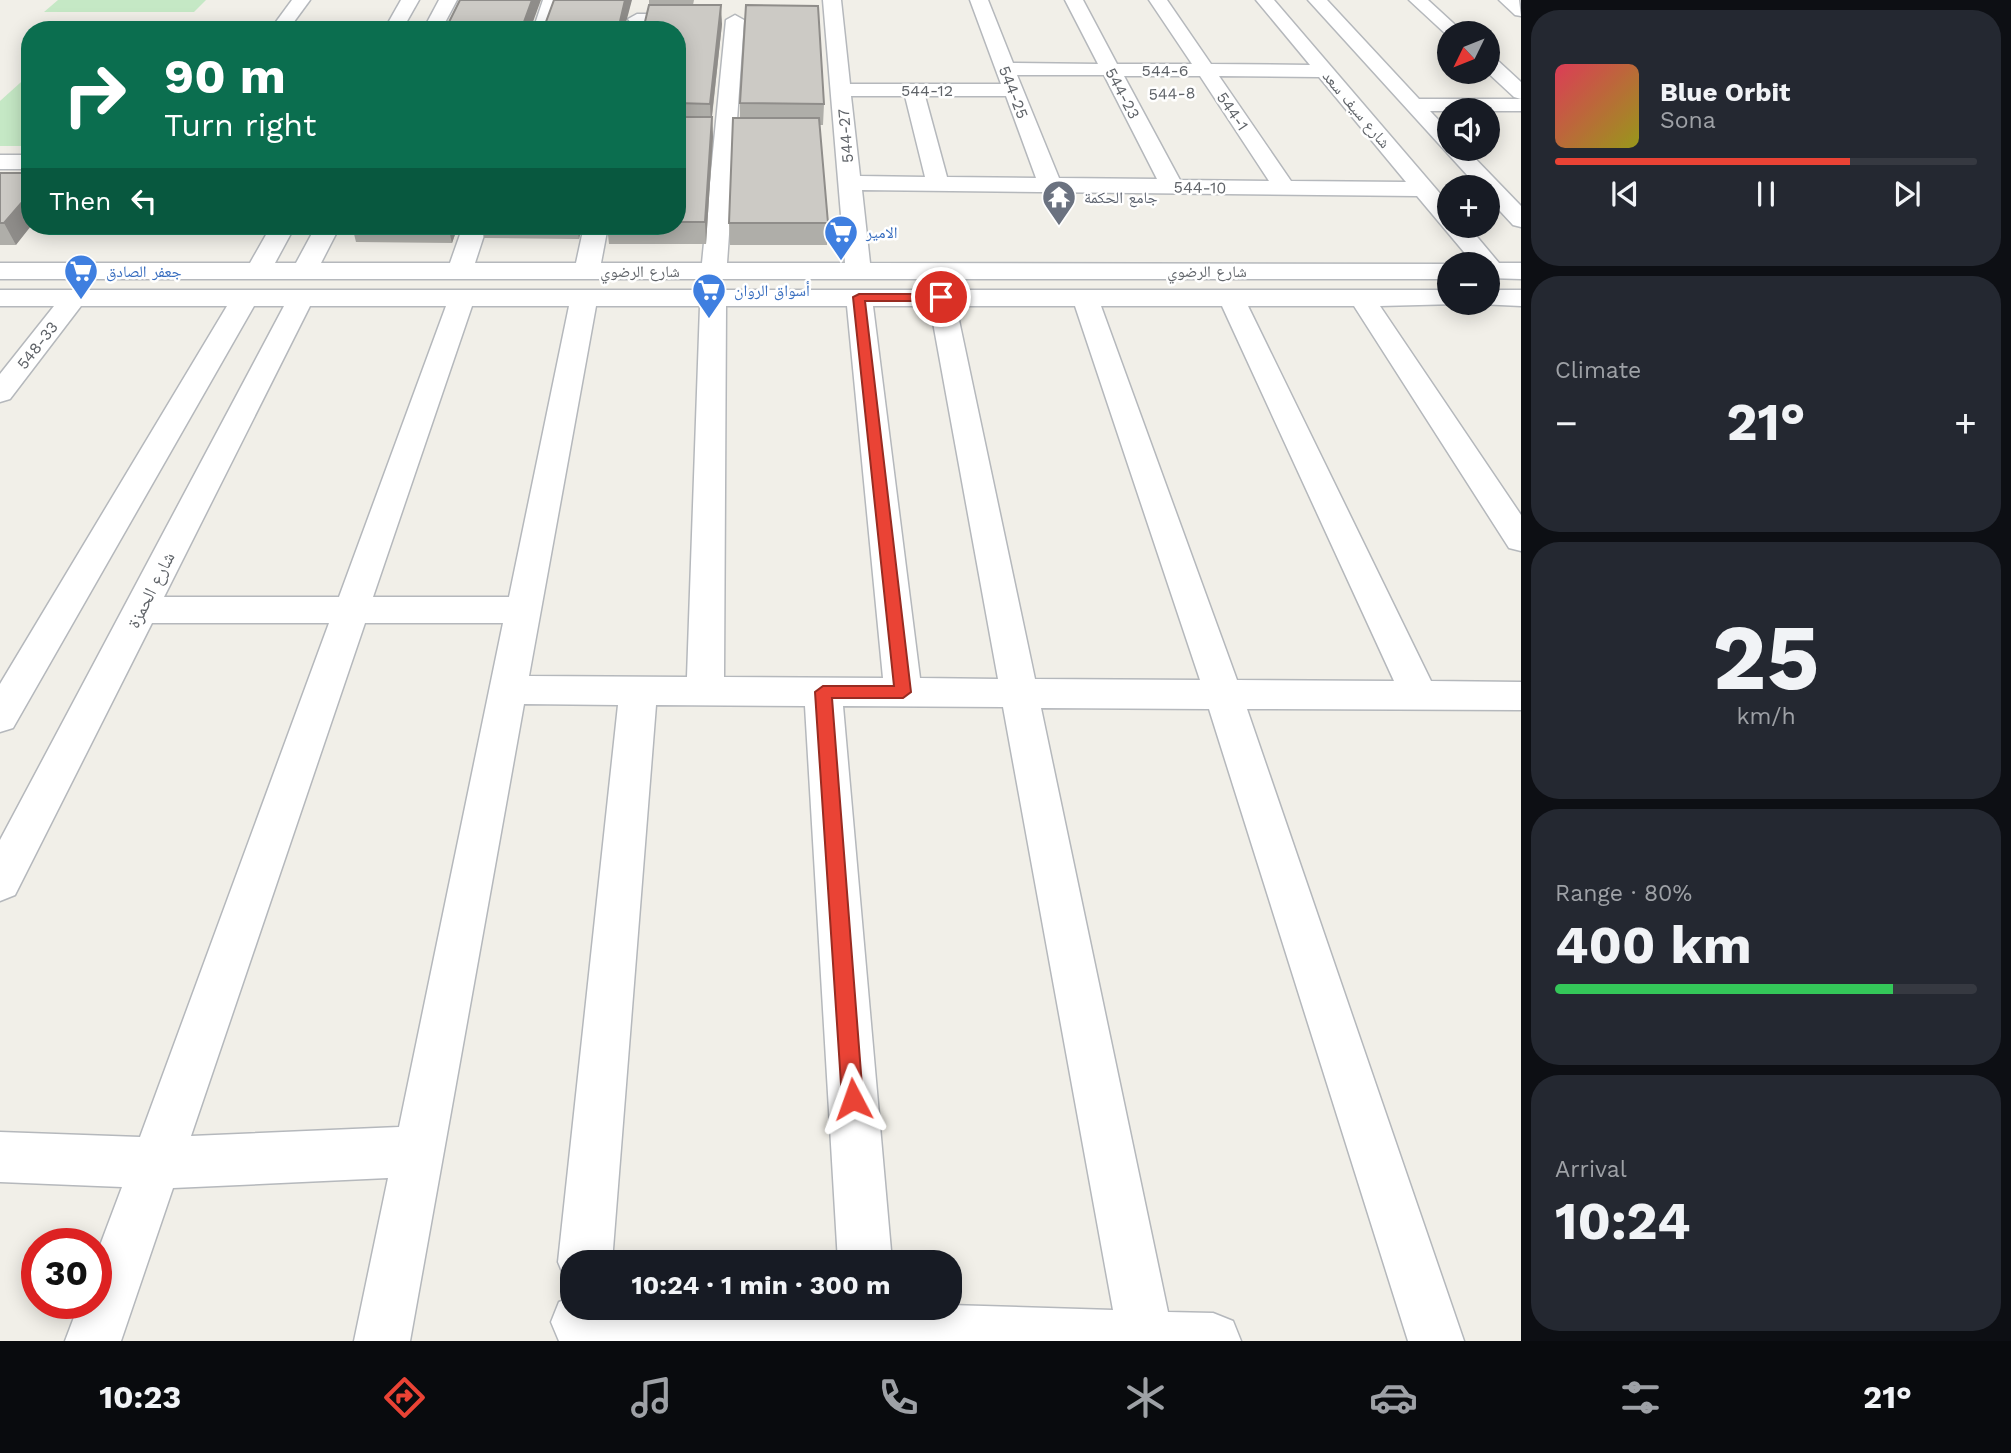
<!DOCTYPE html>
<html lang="en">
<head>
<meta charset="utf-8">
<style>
	:root { --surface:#171b24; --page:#242831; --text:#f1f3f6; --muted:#9ea1a6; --line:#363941; --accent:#ea4335 }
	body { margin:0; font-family:"Work Sans","Noto Naskh Arabic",sans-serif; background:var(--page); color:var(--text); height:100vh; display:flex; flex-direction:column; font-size:26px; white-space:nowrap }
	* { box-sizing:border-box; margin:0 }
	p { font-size:23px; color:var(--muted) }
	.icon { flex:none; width:38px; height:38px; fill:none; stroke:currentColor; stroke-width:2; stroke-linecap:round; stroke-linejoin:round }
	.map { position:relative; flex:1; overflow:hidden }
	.panel { display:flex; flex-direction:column; gap:10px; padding:10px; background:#0d0f14; width:490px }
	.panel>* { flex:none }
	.banner { position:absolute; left:21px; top:21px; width:665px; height:214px; border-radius:28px; box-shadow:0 4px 18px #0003; background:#0b6e4f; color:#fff; overflow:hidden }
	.needle { width:46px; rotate:227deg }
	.fabs { position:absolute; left:1437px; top:21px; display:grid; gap:14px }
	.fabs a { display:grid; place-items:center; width:63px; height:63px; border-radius:50%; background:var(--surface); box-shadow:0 4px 18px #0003; font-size:35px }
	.speed { position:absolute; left:21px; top:1228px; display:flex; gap:14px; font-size:35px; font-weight:700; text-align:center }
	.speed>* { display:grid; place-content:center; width:91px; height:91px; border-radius:50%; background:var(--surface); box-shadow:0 4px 18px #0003; line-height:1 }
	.speed .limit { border:10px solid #d22; background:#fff; color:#111 }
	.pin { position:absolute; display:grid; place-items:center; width:60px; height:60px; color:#fff; margin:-30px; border:4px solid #fff; border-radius:50%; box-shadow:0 2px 7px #0007 }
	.me { position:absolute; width:77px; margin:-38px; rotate:356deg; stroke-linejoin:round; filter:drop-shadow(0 0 5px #0008) }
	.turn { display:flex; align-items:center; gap:24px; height:147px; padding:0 28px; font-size:32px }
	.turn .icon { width:91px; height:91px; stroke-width:2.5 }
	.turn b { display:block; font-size:49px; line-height:60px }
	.then { display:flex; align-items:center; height:66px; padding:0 28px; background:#0003; gap:14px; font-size:26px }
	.big { font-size:52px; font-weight:700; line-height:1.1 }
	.panel .tile { flex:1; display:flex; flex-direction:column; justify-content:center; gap:10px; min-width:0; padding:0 24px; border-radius:28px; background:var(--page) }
	.panel .dial { align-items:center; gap:0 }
	.dial b { font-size:91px; line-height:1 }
	.song { display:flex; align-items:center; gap:21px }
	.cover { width:84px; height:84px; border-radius:10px; background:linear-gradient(135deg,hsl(350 70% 55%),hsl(60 70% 35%)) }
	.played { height:7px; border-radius:4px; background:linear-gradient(90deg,var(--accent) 70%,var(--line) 70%) }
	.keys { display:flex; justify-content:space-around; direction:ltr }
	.heat { display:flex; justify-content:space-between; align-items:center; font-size:38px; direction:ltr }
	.charge { height:10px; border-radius:5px; background:linear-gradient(90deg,#34c759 80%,var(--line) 0) }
	.trip { position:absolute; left:560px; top:1250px; width:402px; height:70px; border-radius:28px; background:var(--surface); box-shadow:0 4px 18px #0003; font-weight:700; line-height:70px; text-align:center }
	.dock { display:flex; height:112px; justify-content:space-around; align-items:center; background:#090b0e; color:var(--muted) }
	.dock .icon { width:49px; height:49px }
	.dock .on { color:var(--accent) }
	.dock b { font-size:32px; color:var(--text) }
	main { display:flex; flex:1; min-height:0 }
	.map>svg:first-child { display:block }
	.green { fill:#c5e8c5 }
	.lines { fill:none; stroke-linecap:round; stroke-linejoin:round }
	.minor-casing { stroke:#b5b8bc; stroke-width:3 }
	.minor { fill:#fff; fill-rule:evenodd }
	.wall { fill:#afaea9 }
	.shaded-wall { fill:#8f8d8a }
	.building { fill:#cccac5; stroke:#8f8d8a; stroke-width:2 }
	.route { fill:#ea4335; stroke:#982c22; stroke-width:2 }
	.labels { text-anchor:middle; stroke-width:5; stroke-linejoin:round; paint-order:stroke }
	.far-street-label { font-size:16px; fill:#5f6368; stroke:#fff }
	.far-worship-label { font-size:16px; fill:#5b616d; stroke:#fff; text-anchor:start }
	.far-shop-label { font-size:16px; fill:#366cbe; stroke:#fff; text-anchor:start }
	.street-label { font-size:18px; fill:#5f6368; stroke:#fff }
</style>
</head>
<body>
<main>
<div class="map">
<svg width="1521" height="1341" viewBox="0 0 1521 1341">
	<rect width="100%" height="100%" fill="#f1efe8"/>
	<g class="green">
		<polygon points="58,0 206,0 194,12 44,12"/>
		<polygon points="30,74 30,146 0,146 0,101"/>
	</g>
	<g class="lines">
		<g class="minor-casing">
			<g id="minor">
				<polygon points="292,0 310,0 288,30 270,30"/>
				<polygon points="401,0 419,0 402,30 384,30"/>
				<polygon points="439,0 457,0 441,30 423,30"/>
				<polygon points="543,0 561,0 551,30 533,30"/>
				<path d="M823,0h18l9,84h151l-31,-84h18l25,63 85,1 -33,-64h18l34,64h75l-43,-64h18l44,64 99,1 -54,-65h18l175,204v22h19l31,37h22v16l-33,-1v-14h-14l-57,-68 -555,-6 8,73 582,1h-3v15h-1449v-16h250l21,-37h24l-20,37h21l20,-37h24l-19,37h129l13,-37h24l-12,37h101l8,-37h24l-7,37h101l24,-243 9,-5 9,5 -17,243h118zM1017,75h87l53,104 -98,-1zM1124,76h76l69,105 -89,-1zM1219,76l100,1 87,105 -115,-1zM851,96h54l20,81 -65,-1zM925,96h81l30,82 -89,-1z"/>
				<polygon points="1308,0 1327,0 1419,99 1521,99 1514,97 1487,72 1488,56 1495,58 1521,82 1521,111 1430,111 1449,131 1449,149 1466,149 1521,206 1521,227 1513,225 1488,198 1488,187 1478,187"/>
				<polygon points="1409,0 1428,0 1464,33 1449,33 1449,37"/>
				<polygon points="1499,0 1519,0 1521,16 1515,15"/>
				<polygon points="637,14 696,14 705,19 696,24 631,23 628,19"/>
				<rect x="0" y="155" width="30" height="14"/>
				<path d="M0,290h1449v13l9,1 -78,2 141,209v36l-12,-3 -155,-242h-106l183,375 90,1v28l-274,-1 217,632h-56l-199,-632 -168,-1 127,604 45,1 20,8 8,20h-682l-8,-19 8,-20 13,-5v10l378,-2 163,5 -110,-603 -160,-1 49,556h-54l-33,-556 -149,-1 -44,557h-40v22l-6,-3 -8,-19 60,-557 -94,-1 -114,637h-56l34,-163 -215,10 -52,153h-56l14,-37h17v-48l26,-69 -122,-5v-50l140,5 189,-514h-177l-137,272 -15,6v-61l284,-534h-30l-241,422 -13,4v-48l227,-378h-146l-71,93 -10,3v-28l54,-68h-54zM310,306h136l-107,291h-175zM472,306h97l-60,291h-136zM596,306h104l-13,371 -158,-1zM726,306h121l36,372 -159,-1zM873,306h57l68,373 -78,-1zM956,306h119l125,374 -165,-1zM1101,306h121l172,375 -157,-1zM365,623h138l-104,504 -208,9z"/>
				<polygon points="1488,290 1521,290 1521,306 1479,304 1488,303"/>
			</g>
		</g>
		<use href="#minor" class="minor"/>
	</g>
	<g class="wall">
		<polygon points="649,0 694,0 693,5 722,24 712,117 713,137 706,244 609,244 607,226 677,226 677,30 649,5"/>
		<polygon points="740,103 824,104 823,125 819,125 828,223 827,245 730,245 729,223 740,118"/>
		<polygon points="0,173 16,245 0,245"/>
		<polygon points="352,226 458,226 452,243 356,242"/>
		<polygon points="481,226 582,226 579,239 484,238"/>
	</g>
	<g class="shaded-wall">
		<polygon points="532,0 541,0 530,30 521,30"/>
		<polygon points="625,0 632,0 624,30 618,30"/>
		<polygon points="721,5 722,24 711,124 710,104"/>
		<polygon points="712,117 713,137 706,244 705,222"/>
		<polygon points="30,193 30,226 31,226 16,245 4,223"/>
		<polygon points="448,226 458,226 452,243"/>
		<polygon points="577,226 582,226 579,239"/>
	</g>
	<g class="building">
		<polygon points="460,0 532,0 521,30 445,30"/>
		<polygon points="554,0 625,0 618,30 543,30"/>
		<polygon points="649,5 721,5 710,104 677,103 677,30 643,30"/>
		<polygon points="746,5 818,6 824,104 740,103"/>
		<polygon points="677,117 712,117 705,222 677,222"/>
		<polygon points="733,118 819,118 828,223 729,223"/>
		<polygon points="0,173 30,173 30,193 4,223 0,223"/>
	</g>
	<polygon class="route" points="859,294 941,294 947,297 941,301 865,301 911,692 903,698 832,698 863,1099 860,1107 853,1110 845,1107 842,1099 815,692 823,686 894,686 853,297"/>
	<defs>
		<g id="temple-pin" transform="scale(1.75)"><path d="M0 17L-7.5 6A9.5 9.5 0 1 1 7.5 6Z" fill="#6b7280" stroke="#fff"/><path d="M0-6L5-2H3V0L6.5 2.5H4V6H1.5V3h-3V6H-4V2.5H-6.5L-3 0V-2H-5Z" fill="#fff"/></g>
		<g id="supermarket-pin" transform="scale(1.75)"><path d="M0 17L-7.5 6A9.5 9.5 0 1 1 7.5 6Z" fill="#3f7fe0" stroke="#fff"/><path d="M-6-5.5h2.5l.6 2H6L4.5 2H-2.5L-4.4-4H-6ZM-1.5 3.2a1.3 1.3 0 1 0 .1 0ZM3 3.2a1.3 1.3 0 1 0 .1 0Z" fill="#fff"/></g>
	</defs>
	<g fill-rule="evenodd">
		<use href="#temple-pin" x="1059" y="197"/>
		<use href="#supermarket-pin" x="841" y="232"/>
		<use href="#supermarket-pin" x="81" y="271"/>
		<use href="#supermarket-pin" x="709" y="290"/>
	</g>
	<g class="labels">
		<g class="far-street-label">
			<text x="1165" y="76">544-6</text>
			<text x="927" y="96">544-12</text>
			<text transform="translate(1014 92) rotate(69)" y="6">544-25</text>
			<text transform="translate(1123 93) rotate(62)" y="6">544-23</text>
			<text transform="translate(1172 93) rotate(-2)" y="6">544-8</text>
			<text transform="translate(1357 109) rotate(50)" y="6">شارع سيف سعد</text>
			<text transform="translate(1233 111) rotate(56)" y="6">544-1</text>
			<text transform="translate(845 136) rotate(-95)" y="6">544-27</text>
			<text transform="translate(1200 187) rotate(1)" y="6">544-10</text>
			<text x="640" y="277">شارع الرضوي</text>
			<text x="1207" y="277">شارع الرضوي</text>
			<text transform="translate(37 345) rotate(-52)" y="6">548-33</text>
		</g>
		<g class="far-worship-label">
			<text x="1084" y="203">جامع الحكمة</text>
		</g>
		<g class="far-shop-label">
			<text x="866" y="238">الامير</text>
			<text x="106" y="277">جعفر الصادق</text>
			<text x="734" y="296">أسواق الروان</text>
		</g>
		<g class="street-label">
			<text transform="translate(151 590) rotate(-63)" y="6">شارع الحمزة</text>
		</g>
	</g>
</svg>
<div class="fabs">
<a><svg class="needle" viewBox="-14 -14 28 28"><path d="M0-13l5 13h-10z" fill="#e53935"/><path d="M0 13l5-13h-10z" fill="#9ea1a6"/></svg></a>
<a><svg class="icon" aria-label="sound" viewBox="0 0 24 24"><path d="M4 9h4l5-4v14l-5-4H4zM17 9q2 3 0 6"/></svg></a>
<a>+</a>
<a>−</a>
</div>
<div class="speed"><div class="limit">30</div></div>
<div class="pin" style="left:941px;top:297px;background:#d93025"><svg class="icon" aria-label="arrive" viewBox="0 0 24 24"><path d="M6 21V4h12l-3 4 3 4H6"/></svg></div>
<svg class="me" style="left:853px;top:1099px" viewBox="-20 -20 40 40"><path d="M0-17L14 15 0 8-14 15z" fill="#ea4335" stroke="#fff" stroke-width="4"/></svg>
<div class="trip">10:24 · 1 min · 300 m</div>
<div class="banner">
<div class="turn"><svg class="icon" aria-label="right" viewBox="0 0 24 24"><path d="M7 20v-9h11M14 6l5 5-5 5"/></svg><div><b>90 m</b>Turn right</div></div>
<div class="then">Then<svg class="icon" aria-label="left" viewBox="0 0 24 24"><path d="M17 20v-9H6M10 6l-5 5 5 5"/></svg></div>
</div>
</div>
<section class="panel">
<div class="tile">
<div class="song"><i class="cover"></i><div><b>Blue Orbit</b><p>Sona</p></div></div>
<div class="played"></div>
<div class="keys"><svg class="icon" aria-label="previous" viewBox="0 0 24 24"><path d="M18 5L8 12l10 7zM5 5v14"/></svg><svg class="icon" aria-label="pause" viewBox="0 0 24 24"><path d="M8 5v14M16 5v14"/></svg><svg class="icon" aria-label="next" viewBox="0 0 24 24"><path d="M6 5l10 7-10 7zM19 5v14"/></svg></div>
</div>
<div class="tile"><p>Climate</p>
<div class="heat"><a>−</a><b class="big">21°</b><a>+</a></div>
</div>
<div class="tile dial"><b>25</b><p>km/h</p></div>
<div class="tile"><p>Range · 80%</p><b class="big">400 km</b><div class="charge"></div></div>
<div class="tile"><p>Arrival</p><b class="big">10:24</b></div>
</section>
</main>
<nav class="dock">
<b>10:23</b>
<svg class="icon on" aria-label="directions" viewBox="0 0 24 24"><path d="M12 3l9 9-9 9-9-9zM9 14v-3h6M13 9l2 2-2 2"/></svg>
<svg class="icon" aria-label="music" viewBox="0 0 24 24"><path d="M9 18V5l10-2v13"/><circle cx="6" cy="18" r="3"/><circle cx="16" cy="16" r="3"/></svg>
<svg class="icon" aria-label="phone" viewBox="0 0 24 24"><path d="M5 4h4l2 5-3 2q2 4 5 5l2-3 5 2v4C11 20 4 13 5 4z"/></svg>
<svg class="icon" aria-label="climate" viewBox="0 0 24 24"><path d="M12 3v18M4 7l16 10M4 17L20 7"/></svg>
<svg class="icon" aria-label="car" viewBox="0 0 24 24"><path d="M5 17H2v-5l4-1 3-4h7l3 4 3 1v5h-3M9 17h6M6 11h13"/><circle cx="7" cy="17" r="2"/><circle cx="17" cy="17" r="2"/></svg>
<svg class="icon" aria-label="filters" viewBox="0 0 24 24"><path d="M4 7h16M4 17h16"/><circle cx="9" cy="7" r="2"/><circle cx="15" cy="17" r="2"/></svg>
<b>21°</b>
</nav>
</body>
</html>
